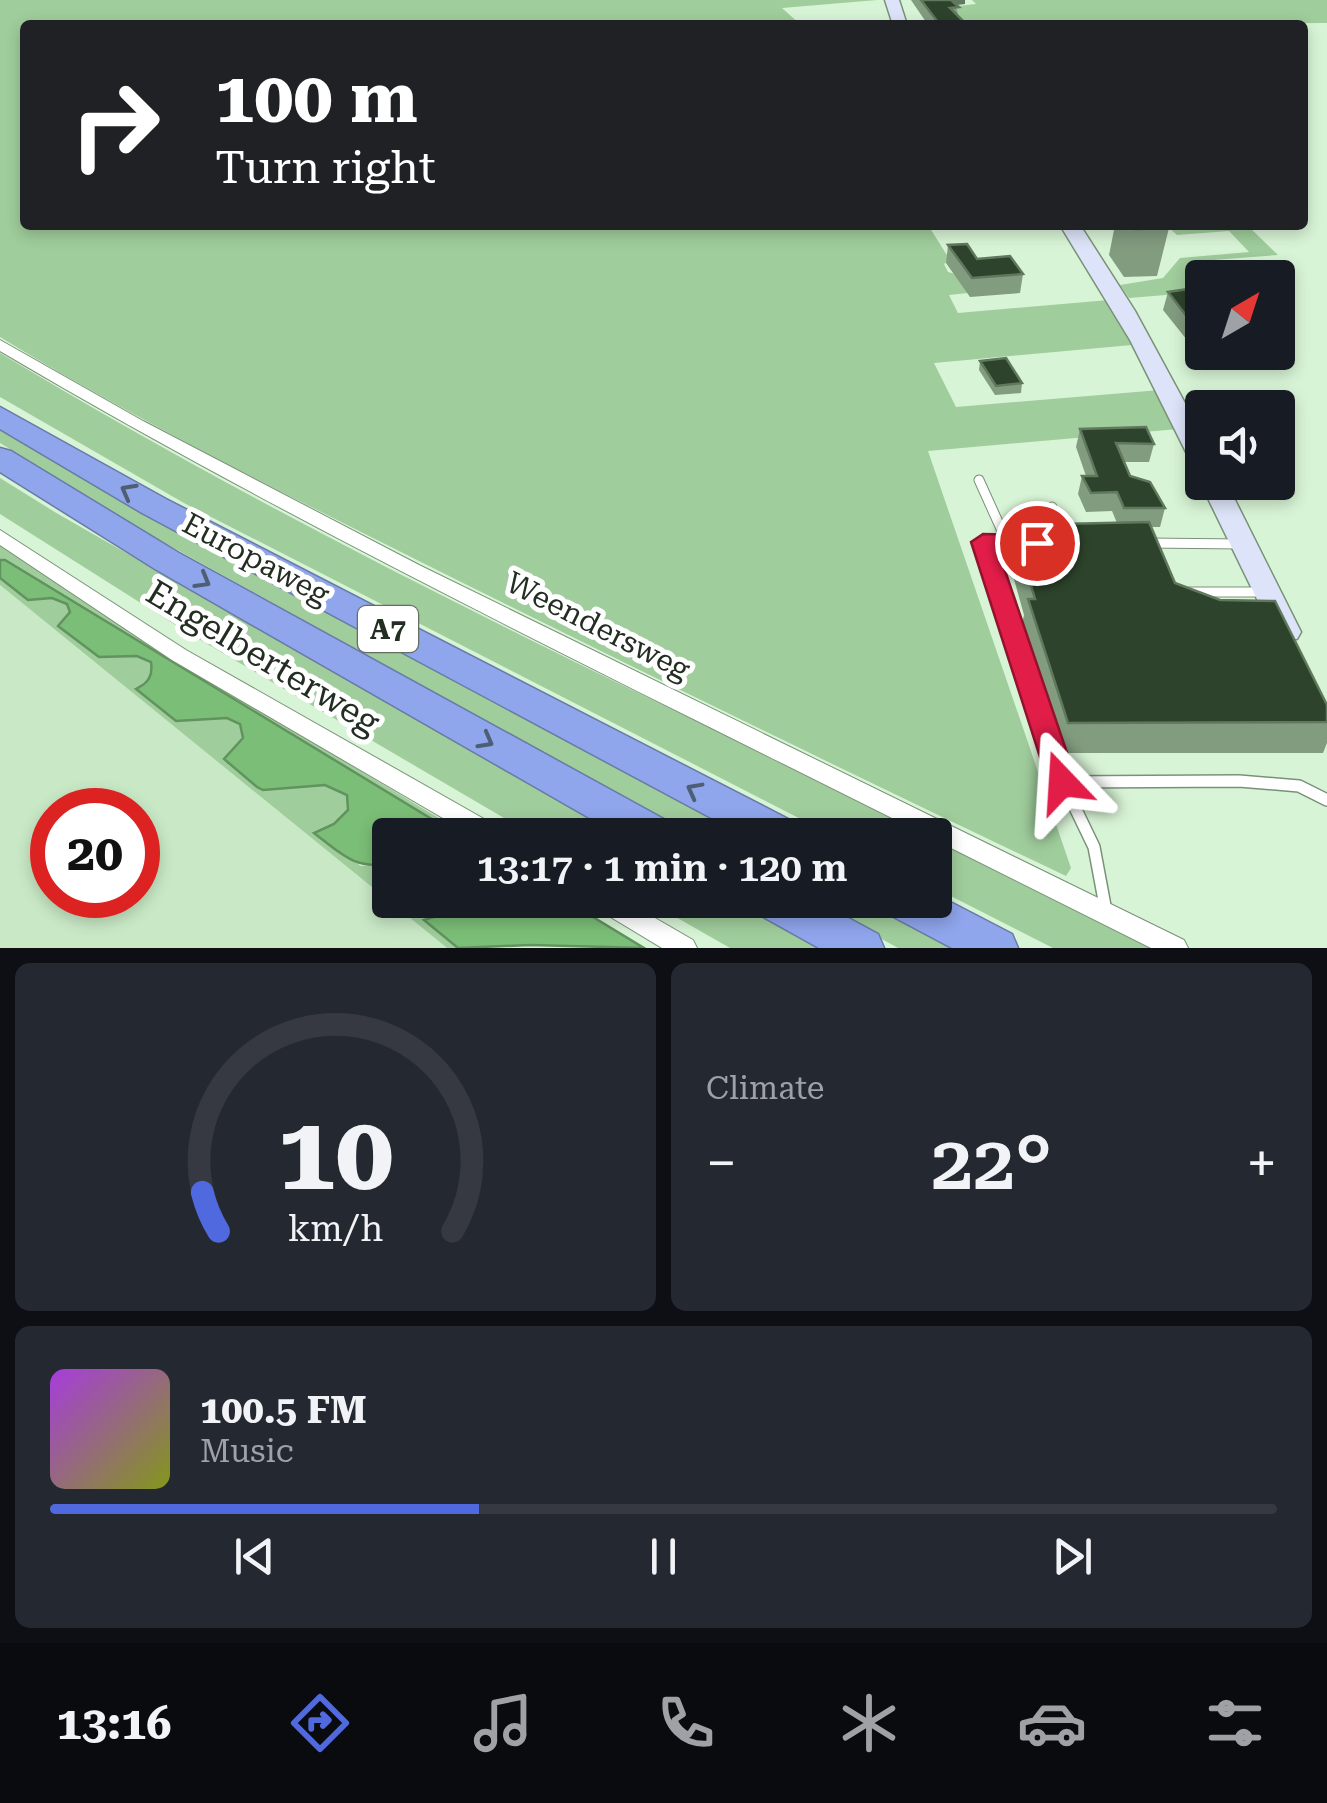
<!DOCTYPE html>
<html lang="en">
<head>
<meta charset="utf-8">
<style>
	:root { --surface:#171b24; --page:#242831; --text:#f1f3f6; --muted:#9ea1a6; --line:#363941; --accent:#5069de }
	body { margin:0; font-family:"Roboto Serif",serif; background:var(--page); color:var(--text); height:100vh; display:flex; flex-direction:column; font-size:38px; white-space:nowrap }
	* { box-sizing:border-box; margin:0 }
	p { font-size:32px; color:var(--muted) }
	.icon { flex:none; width:55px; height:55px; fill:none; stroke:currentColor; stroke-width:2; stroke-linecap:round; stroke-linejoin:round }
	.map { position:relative; height:948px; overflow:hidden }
	.panel { display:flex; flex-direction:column; gap:15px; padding:15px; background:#0d0f14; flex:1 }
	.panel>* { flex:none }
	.guide { position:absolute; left:20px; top:20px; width:1288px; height:210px; border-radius:10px; box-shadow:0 5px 15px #0003; background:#202124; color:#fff; overflow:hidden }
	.needle { width:65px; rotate:39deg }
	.fabs { position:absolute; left:1185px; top:260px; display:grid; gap:20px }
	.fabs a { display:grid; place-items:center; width:110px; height:110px; border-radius:10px; background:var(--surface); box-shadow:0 5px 15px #0003; font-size:50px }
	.speed { position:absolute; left:30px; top:788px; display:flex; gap:20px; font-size:50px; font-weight:700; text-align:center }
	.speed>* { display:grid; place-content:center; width:130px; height:130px; border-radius:50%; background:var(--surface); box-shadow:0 5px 15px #0003; line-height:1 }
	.speed .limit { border:15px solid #d22; background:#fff; color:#111 }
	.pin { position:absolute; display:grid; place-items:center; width:85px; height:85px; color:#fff; margin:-42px; border:5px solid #fff; border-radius:50%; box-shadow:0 2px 10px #0007 }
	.me { position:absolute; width:110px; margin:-55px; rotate:340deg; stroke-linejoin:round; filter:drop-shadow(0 0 8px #0008) }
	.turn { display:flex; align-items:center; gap:35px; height:210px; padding:0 30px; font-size:45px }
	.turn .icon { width:130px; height:130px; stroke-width:2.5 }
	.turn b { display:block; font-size:70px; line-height:85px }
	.big { font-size:75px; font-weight:600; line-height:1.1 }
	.panel .card { flex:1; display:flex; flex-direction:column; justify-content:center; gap:15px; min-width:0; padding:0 35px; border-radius:15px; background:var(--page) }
	.panel .dial { align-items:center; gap:0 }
	.dial svg { height:260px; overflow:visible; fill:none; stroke:var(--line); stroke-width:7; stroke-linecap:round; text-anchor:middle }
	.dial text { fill:var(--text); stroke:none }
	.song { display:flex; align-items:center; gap:30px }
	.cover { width:120px; height:120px; border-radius:15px; background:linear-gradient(135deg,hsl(280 70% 55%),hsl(70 70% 35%)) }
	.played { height:10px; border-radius:5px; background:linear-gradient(90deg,var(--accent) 35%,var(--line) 35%) }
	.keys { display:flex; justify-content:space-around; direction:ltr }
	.heat { display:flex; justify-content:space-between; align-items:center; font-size:55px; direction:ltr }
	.panel .tiles { flex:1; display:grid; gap:15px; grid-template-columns:1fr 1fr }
	.card:last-child { grid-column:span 2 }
	.trip { position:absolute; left:372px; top:818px; width:580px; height:100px; border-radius:10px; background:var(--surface); box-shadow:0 5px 15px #0003; font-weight:600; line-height:100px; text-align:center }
	.dock { display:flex; height:160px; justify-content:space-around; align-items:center; background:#090b0e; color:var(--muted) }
	.dock .icon { width:70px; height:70px }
	.dock .on { color:var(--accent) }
	.dock b { font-size:45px; color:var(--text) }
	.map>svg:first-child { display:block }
	.built { fill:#c9e9c6; fill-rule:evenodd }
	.green { fill:#a0cd9c }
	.water { fill:#7bbe77; stroke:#61935e; stroke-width:2.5 }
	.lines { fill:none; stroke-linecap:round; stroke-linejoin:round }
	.lane-far1-casing { stroke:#799277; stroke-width:11 }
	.lane-casing { stroke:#799277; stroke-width:14 }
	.street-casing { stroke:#799277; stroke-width:2 }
	.secondary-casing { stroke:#799277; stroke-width:3 }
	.highway-casing { stroke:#697ba5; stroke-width:3 }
	.lane-far1 { stroke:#fff; stroke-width:9 }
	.lane { stroke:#fff; stroke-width:11 }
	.street { fill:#fff; fill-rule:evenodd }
	.secondary { fill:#dde4f9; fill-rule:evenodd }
	.highway { fill:#8fa5ec; fill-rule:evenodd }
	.wall { fill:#829c80 }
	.shaded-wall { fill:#60785e }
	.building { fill:#2d432b; stroke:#60785e; stroke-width:2.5 }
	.oneway { stroke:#4e5e73 }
	.route { fill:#e11d48; stroke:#92132f; stroke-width:2.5 }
	.labels { text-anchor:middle; stroke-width:10; stroke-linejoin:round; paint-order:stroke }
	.shield { fill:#fff; stroke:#656d64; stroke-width:2.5 }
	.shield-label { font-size:28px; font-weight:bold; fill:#232e22 }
	.street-label { font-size:30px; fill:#232e22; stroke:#fff }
	.near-street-label { font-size:35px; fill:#232e22; stroke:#fff }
</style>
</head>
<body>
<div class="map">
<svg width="1327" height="948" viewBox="0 0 1327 948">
	<rect width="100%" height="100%" fill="#d8f4d6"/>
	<path class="built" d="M0,585l447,363h-447zM52,810h86v85h-86z"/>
	<g class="green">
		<path d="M0,0h877l-95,8 19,17h-776v200h903l22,35 -6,4 4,8 11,3 19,17 -29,3 9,18 151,-13 23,45 -198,18 22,44 204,-17 18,39 -250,22 143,417 -5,8c-201,-95 -400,-193 -599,-291 -158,-79 -316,-156 -467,-248z"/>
		<polygon points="972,0 1327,0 1327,23 966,25 949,7 976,4"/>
		<polygon points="1247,225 1278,255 1200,261 1195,266 1202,292 1129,298 1120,285 1163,278 1180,258 1249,252 1229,231 1177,235 1168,227"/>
		<path d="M0,353c298,180 619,331 933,482h-101l-648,-332 -184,-106z"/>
		<polygon points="0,425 755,835 692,835 152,536 0,443"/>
		<polygon points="0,478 58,514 620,835 533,835 185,631 0,514"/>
		<polygon points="0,546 141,639 467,835 458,835 0,560"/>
		<polygon points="0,578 28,600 52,598 67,603 70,612 58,626 99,657 137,656 151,662 153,674 137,688 176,721 227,718 240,724 243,738 232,753 294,787 325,785 347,795 348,810 334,824 315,834 361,866 390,863 390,900 462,900 440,915 458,948 447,948 0,585"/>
		<polygon points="935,836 1161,948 1053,948 935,888"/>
		<polygon points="646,900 736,900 821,948 730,948"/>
		<polygon points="811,900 877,900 967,948 898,948"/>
	</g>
	<g class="water">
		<path d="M0,560h5l453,275h-68v28c-34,8 -50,-10 -76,-30l20,-9 14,-14 -1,-15 -22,-10 -62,5 -6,-3 -33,-28 19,-21 -3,-14 -13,-6 -51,3 -40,-32c13,-7 17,-13 15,-27l-14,-6 -38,1 -41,-31 12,-14 -3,-8 -15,-6 -24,2 -28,-22z"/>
		<polygon points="462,900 565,900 644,948 530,945 458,948 424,920 440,915"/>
	</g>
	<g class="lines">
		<g class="lane-far1-casing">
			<g id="lane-far1">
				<polyline points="979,480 1007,542"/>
				<polyline points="1052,507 1062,532"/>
				<polyline points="1147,543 1242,544"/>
				<polyline points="1189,592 1264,592"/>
				<polyline points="1009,622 983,542 1017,543"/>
			</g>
		</g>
		<g class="lane-casing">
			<g id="lane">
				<polyline points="1008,620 1055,766 1094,847 1106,911"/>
				<polyline points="1063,782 1239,781 1299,786 1327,800"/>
			</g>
		</g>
		<g class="street-casing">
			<g id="street">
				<path d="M0,340l143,81 276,144 765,375 4,8h-37l-216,-108v-5h-9c-311,-156 -626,-307 -926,-484z"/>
				<polygon points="0,530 186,650 500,828 504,835 472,835 172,660 0,545"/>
				<polygon points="591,900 624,900 693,940 697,948 662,948 594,907"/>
			</g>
		</g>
		<g class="secondary-casing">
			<g id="secondary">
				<polygon points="885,0 899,0 907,25 893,25"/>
				<polygon points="1060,225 1080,225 1135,311 1199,429 1202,467 1190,460 1130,340"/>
				<polygon points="1202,479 1202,482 1226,482 1301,632 1297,639 1277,639 1273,632 1200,482"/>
			</g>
		</g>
		<g class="highway-casing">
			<g id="highway">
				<polygon points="0,407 166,499 796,823 803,835 743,835 142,513 0,429"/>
				<polygon points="0,448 11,451 179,553 671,823 678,835 619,835 155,569 0,472"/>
				<polygon points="935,894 1012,934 1018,948 952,948 888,914 881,900 935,900"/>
				<polygon points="751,900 815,900 878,934 884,948 819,948 758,914"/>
			</g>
		</g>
		<use href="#lane-far1" class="lane-far1"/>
		<use href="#lane" class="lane"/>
		<use href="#street" class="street"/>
		<use href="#secondary" class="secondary"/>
		<use href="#highway" class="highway"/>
	</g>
	<g class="wall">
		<polygon points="911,0 965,0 965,4 956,5 958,15 967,25 928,25"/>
		<polygon points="949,225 991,225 951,227"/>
		<polygon points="1115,225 1166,225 1169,228 1157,276 1124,277 1109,255"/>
		<polygon points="948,245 977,259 1023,274 1020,293 970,297 946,263"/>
		<polygon points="1202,278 1202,350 1201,350 1191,345 1163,310 1168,292 1200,288"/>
		<polygon points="980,361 1022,383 1021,393 995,395 979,370"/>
		<polygon points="1080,429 1154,444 1149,462 1124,462 1130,476 1165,508 1160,527 1151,527 1175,583 1327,705 1327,743 1323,753 1061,753 1021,629 1024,615 1007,554 1013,525 1117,523 1112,511 1086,512 1078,494 1082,476 1086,476 1076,447"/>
	</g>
	<polygon class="shaded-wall" points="943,0 965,0 965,4 942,6"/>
	<g class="building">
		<polygon points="921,0 951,0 959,7 950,8 967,25 940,25"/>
		<polygon points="1132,225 1166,225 1169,228 1135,229"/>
		<polygon points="967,244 977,259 1010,256 1023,274 972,278 948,245"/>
		<polygon points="1202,287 1202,331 1195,327 1168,292"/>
		<polygon points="1006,358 1022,383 996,386 980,361"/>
		<polygon points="1146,427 1154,444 1116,443 1130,476 1150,482 1165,508 1124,508 1117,492 1091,493 1082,476 1097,476 1080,429"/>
		<polygon points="1149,522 1175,583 1220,600 1275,601 1327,705 1327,722 1068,723 1028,599 1035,599 1013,525"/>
	</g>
	<defs><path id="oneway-chevron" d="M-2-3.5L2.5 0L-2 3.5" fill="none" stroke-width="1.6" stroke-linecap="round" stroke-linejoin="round" transform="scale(2.5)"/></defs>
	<g class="oneway">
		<use href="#oneway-chevron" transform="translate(128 491) rotate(-151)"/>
		<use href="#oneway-chevron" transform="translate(203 581) rotate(30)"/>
		<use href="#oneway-chevron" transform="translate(486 741) rotate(29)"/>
		<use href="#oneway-chevron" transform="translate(694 790) rotate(-152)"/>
	</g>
	<polygon class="route" points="983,534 1037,535 1049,543 1037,551 998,550 1077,782 1073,790 1062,793 1052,790 1048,782 971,542"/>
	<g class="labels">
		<rect class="shield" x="358" y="606" width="60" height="46" rx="8"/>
		<g class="shield-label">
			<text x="388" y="639">A7</text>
		</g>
		<g class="street-label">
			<text transform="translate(256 559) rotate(28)" y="10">Europaweg</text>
			<text transform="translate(598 626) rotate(27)" y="10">Weendersweg</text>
		</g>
		<g class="near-street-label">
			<text transform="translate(263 657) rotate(31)" y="12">Engelberterweg</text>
		</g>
	</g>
</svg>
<div class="fabs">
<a><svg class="needle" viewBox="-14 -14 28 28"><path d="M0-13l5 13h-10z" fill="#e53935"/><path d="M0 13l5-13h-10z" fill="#9ea1a6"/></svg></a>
<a><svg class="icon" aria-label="sound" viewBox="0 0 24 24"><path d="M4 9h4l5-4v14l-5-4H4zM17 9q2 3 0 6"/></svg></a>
</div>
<div class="speed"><div class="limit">20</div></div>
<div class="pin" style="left:1037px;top:543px;background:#d93025"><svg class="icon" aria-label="arrive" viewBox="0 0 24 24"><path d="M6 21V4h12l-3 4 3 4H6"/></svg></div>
<svg class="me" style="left:1062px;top:782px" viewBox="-20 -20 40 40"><path d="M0-17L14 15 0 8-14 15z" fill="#e11d48" stroke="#fff" stroke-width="4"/></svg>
<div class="trip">13:17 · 1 min · 120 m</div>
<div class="guide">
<div class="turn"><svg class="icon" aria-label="right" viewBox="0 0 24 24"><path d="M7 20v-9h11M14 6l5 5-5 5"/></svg><div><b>100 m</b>Turn right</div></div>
</div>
</div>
<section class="panel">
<div class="tiles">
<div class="card dial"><svg viewBox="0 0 100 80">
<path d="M14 69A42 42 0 1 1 86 69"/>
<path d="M14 69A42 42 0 0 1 9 57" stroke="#5069de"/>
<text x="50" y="56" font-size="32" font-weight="700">10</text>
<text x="50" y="72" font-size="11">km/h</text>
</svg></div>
<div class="card"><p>Climate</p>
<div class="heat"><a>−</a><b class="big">22°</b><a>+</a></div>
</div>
<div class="card">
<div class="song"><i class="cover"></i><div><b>100.5 FM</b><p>Music</p></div></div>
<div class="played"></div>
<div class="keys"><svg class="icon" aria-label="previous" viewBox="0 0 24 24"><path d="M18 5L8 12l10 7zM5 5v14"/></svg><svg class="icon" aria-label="pause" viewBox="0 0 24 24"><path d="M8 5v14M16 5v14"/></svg><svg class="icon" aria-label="next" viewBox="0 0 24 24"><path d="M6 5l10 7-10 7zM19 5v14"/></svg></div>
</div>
</div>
</section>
<nav class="dock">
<b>13:16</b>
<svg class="icon on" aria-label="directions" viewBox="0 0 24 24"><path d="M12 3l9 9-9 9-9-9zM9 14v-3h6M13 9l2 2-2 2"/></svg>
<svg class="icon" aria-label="music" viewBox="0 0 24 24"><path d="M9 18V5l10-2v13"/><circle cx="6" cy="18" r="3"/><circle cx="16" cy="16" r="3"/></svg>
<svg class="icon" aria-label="phone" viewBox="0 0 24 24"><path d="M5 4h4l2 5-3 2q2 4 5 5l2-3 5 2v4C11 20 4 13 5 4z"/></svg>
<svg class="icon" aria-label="climate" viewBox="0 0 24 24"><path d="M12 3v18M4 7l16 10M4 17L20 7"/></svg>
<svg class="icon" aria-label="car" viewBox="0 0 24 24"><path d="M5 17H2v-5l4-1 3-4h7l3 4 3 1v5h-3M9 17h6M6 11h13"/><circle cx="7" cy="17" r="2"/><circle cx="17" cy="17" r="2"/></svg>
<svg class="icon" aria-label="filters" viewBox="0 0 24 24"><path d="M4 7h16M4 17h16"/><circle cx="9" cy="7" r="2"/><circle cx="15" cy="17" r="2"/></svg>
</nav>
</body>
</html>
